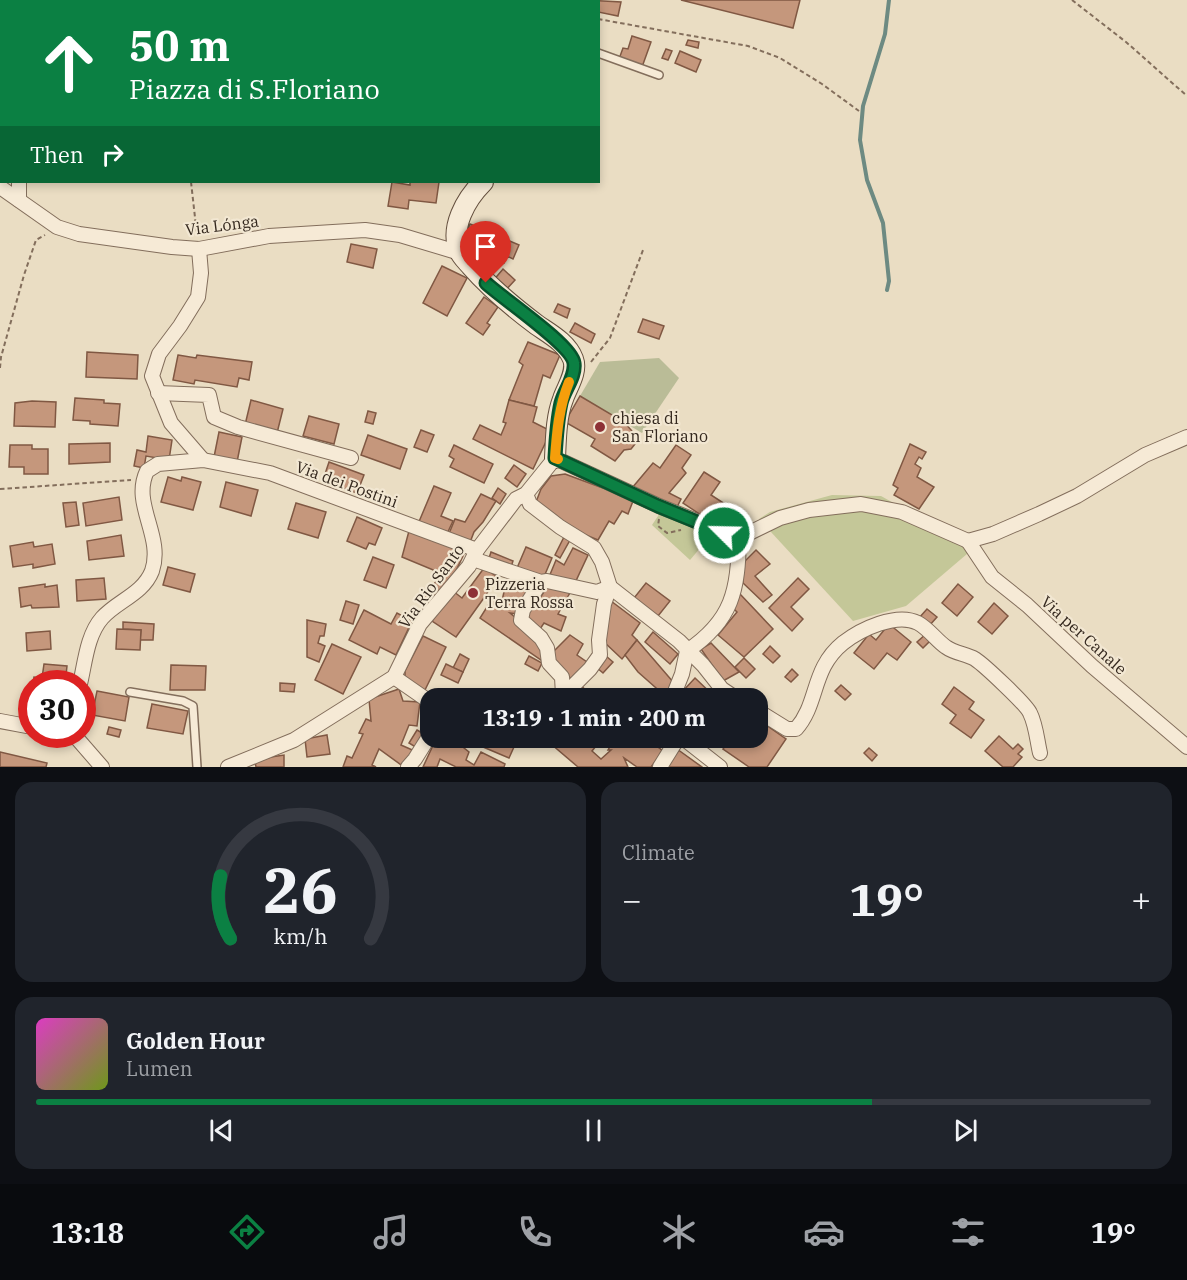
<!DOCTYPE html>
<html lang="en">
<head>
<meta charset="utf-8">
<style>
	:root { --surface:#171b24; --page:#20242c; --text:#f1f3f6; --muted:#9ea1a6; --line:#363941; --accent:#0b8043 }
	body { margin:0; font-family:"IBM Plex Serif",serif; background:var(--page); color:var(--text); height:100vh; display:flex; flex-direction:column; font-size:22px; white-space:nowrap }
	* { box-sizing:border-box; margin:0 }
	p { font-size:20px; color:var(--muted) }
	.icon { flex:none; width:33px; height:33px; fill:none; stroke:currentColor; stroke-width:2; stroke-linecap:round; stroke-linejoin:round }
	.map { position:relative; height:767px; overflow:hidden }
	.panel { display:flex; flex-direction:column; gap:15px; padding:15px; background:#0d0f14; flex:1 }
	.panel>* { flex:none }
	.guide { position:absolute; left:0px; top:0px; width:600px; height:183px; box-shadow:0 3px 9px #0003; background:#0b8043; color:#fff; overflow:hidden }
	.speed { position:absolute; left:18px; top:670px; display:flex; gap:12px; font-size:30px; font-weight:700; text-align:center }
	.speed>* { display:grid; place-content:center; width:78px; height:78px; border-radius:50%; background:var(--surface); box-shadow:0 3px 9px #0003; line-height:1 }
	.speed .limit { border:9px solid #d22; background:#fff; color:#111 }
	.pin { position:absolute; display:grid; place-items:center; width:51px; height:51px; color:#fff; margin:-62px -26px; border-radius:50% 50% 50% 0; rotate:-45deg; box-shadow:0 0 6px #0007 }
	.pin .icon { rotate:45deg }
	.me { position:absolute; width:66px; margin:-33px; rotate:293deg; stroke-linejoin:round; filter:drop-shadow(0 0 4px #0008) }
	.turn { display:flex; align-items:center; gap:21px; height:126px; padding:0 30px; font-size:27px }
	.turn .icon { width:78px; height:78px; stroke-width:2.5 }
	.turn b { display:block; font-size:42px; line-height:51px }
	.then { display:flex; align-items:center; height:57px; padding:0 30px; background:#0003; gap:12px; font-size:22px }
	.big { font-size:45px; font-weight:700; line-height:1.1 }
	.panel .widget { flex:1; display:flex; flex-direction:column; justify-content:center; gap:9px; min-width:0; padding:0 21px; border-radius:18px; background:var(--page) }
	.panel .dial { align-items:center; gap:0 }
	.dial svg { height:156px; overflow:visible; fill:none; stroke:var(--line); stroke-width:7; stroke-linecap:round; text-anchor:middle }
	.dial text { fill:var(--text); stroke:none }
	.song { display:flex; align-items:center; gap:18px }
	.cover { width:72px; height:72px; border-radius:9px; background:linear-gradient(135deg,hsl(310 70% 55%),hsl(80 70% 35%)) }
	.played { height:6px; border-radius:3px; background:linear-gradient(90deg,var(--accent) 75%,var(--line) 75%) }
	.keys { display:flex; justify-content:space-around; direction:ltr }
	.heat { display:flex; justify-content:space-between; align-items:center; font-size:33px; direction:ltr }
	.panel .tiles { flex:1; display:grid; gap:15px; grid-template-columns:1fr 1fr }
	.widget:last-child { grid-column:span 2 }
	.trip { position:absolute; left:420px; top:688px; width:348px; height:60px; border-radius:18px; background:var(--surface); box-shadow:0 3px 9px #0003; font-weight:700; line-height:60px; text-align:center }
	.dock { display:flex; height:96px; justify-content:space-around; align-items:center; background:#090b0e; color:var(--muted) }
	.dock .icon { width:42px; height:42px }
	.dock .active { color:var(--accent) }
	.dock b { font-size:27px; color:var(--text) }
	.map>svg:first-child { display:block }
	.green { fill:#c4c798 }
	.cemetery { fill:#babc97 }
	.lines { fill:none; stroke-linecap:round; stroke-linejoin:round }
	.stream { stroke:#6d8a82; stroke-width:4 }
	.building { fill:#c5977c; stroke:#805843; stroke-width:1.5 }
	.lane-casing { stroke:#836e5c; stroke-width:10 }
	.street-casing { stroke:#836e5c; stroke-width:16 }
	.secondary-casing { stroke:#65503f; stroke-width:22 }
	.path { stroke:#836e5c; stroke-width:2; stroke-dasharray:4.5 3; stroke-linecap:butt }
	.lane { stroke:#f6ead6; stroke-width:7 }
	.street { stroke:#f6ead6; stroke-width:14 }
	.secondary { stroke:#f6ead6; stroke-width:20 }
	.route-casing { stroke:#07532c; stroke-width:15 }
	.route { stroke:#0b8043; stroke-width:10 }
	.slow { stroke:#f59e0b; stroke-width:10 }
	.poi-dot { fill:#8d3136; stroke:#f2e7d2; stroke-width:2 }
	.labels { text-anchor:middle; stroke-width:4.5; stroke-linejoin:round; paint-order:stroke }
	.street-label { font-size:16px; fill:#34281e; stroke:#f2e7d2 }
	.poi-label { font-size:16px; fill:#34281e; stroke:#f2e7d2; text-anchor:start }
</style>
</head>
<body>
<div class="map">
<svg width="1187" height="767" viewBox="0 0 1187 767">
	<rect width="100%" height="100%" fill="#eaddc3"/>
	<g class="green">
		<polygon points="832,495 881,496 974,548 906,606 853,621 759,519 770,512"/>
		<polygon points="662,510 712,534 690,560 652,525"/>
	</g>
	<polygon class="cemetery" points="659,358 679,378 642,433 580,396 600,362"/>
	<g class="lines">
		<polyline class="stream" points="887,290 889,281 883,223 867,180 860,140 863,106 885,34 889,0"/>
	</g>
	<g class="building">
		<polygon points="586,0 621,2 618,16 598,12 598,2 586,2"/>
		<polygon points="681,0 800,0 793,28"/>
		<polygon points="632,36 651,42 642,67 619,59 623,48 628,49"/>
		<polygon points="688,40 699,42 698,48 686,45"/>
		<polygon points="666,49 672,51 668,60 662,58"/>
		<polygon points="680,51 701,60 696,72 675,63"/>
		<polygon points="392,182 410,185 410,182 439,182 436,203 409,200 408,209 388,206"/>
		<polygon points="470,224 519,245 513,259 507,256 504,263 464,246 464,238"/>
		<polygon points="351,244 377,249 373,268 347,262"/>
		<polygon points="442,266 467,278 447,316 423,303"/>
		<polygon points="503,269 515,280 504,292 492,282"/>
		<polygon points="484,297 498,307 487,323 490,325 483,335 466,323"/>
		<polygon points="558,304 570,309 567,318 554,312"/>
		<polygon points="643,319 664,326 659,339 638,332"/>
		<polygon points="575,323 595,334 591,343 570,332"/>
		<polygon points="528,342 560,355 550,378 543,375 534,406 509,400 523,365 519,362"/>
		<polygon points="87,352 138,355 137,379 86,377"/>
		<polygon points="178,355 196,358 197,355 252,362 249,380 239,378 237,387 195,380 194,384 173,380"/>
		<polygon points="580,396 624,422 632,431 635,444 631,449 624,450 615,461 591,446 595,439 565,422"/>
		<polygon points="75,398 104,400 104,403 120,404 118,426 90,424 90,421 73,420"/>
		<polygon points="251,400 283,409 277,433 245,425"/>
		<polygon points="509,400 537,407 533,422 551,431 533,469 473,439 480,425 501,435 506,423 503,422"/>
		<polygon points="32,401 56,402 55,427 14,426 15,403"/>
		<polygon points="368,411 376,413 373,424 365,422"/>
		<polygon points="309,416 339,424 334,444 303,436"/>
		<polygon points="421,430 434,435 427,452 414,447"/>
		<polygon points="219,432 242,437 237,462 214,457"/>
		<polygon points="368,435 407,449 400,469 361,455"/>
		<polygon points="148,436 172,440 169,460 146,456 144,468 134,466 137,450 146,452"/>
		<polygon points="110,443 110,462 69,464 69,444"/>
		<polygon points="910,444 926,452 922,459 919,457 915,464 921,468 917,477 934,487 919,509 894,495 898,488 893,485"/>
		<polygon points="10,445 32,445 32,449 48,449 48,474 24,474 24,467 9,467"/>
		<polygon points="454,445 493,464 484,483 450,467 454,459 449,456"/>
		<polygon points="676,445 691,455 682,468 686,473 669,493 681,499 677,507 632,488 653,463 660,468"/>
		<polygon points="329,462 364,475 357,493 323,480"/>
		<polygon points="514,465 526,474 517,487 505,478"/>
		<polygon points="704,472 720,482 711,495 725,504 713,523 683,503"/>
		<polygon points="565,474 600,487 615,491 633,501 628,514 622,511 614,524 609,521 598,540 571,529 536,502 541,489 551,476"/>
		<polygon points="168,477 181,481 182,477 201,482 193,510 161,502"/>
		<polygon points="226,482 258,490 251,516 220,507"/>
		<polygon points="434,486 451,493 441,516 453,521 446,536 418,524"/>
		<polygon points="498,488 506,494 500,504 492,498"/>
		<polygon points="481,494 496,501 483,522 474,532 469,545 448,536 455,519 465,522"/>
		<polygon points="119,497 122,520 86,526 83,503"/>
		<polygon points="76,502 79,525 66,527 63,503"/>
		<polygon points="296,503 326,512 318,538 288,529"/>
		<polygon points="719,513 746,514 745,531 724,529 713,523"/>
		<polygon points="357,517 382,528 375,545 369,543 366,549 347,541"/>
		<polygon points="409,531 455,546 464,554 453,577 433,603 423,596 443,574 402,557"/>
		<polygon points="121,535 124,556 89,560 87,541"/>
		<polygon points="564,537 570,540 560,558 555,555"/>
		<polygon points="33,542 34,547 52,544 55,564 33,568 33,564 13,567 10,546"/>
		<polygon points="526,547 552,558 543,579 517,568"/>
		<polygon points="573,548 588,555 574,585 549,577 556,560 564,565"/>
		<polygon points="756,550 770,564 755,576 772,595 763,602 743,583 743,563"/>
		<polygon points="491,552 513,561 510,570 488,561"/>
		<polygon points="373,557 394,565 386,588 364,580"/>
		<polygon points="168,567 195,574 190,592 163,585"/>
		<polygon points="484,568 496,576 486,595 456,637 432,621 453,591 462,598"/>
		<polygon points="104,578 106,599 77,601 76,580"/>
		<polygon points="798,578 809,589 791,607 803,619 792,631 769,608"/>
		<polygon points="507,579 534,587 518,614 510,613 538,637 546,656 541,660 480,618 492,599 501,605"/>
		<polygon points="646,583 670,601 658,616 634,598"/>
		<polygon points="45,584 45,587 57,585 59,607 32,608 31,605 21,607 19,588"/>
		<polygon points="549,584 571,591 558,614 566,617 561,631 544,623 538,632 525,620 535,599 538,601"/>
		<polygon points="958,584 973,597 957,616 942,603"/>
		<polygon points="740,594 773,629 744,657 718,635 737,612 733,608"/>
		<polygon points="346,601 359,605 353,624 340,620"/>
		<polygon points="611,601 640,623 632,635 637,640 622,659 603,641"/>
		<polygon points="994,603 1008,616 992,634 978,622"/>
		<polygon points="927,609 937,617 929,626 919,618"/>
		<polygon points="364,610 391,624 397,613 412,621 396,655 380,647 377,654 349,640"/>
		<polygon points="307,620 326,624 324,636 320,636 318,643 325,646 319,662 307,657"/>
		<polygon points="123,622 154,624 153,640 140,640 141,630 123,629"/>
		<polygon points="889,624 911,642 897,660 887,653 874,669 854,653 869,634 876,640"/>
		<polygon points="117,629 141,630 140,650 116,649"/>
		<polygon points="50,631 51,649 27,651 26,633"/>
		<polygon points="653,632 678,654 670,664 645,642"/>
		<polygon points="926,634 932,639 923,648 917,642"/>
		<polygon points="570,635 583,644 577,655 590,664 574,681 557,666 550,655"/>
		<polygon points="423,636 446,647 424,692 405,680 405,671"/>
		<polygon points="637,640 674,683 664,695 638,672 625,655"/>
		<polygon points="711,643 739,672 723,681 701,649"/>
		<polygon points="332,644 361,657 343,694 315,680"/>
		<polygon points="770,646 780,656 773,663 763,654"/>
		<polygon points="460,654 469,659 463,672 453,668"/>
		<polygon points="529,656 542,663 538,671 525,664"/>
		<polygon points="606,656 613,662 603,673 596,667"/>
		<polygon points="744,658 755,669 746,678 735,667"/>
		<polygon points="44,664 67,666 65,684 33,684 34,677 42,678"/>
		<polygon points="446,664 463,672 458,683 441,675"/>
		<polygon points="171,665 206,666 205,690 170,690"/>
		<polygon points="792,669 798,675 791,682 785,677"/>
		<polygon points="695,678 717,699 689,699 682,692"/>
		<polygon points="280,683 295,684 294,692 280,691"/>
		<polygon points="579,684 588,692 581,699 566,699"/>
		<polygon points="841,685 851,694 845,700 835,691"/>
		<polygon points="954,687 974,702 969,709 984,720 971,738 950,723 956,715 942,704"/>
		<polygon points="399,689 403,701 420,702 417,726 409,725 401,745 417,752 404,767 379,749 372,765 376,767 343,767 347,756 352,758 363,734 359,733 366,719 371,721 369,699"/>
		<polygon points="97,691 129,697 125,721 92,715"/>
		<polygon points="152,704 188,711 183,734 147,728"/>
		<polygon points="766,725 786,739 767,767 749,767 723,749 731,738 749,738 754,742"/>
		<polygon points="109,727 121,730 119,737 107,734"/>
		<polygon points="417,730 424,734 417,748 409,743"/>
		<polygon points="327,735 330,754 307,757 305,739"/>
		<polygon points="999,736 1013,749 1018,744 1023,749 1018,754 1022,757 1013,767 1003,767 985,751"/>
		<polygon points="478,738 518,738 509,758 476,744"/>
		<polygon points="544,738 586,738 596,746 592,751 601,759 611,750 608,750 612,743 607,741 608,738 640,740 646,738 663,751 651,767 637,767 624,758 628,767 578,767"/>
		<polygon points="593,738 608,738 605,744 592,740"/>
		<polygon points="436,739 453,744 454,740 469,752 466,760 474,765 481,752 505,764 504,767 456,767 440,759 437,767 423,767"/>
		<polygon points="869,748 877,755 872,761 864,753"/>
		<polygon points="677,749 702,767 664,767"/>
		<polygon points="0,752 47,763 46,767 0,767"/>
		<polygon points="284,755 284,767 256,767 255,762 271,757"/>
	</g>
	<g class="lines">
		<g class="lane-casing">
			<g id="lane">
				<polyline points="598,53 659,75"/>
				<polyline points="130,692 183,701 193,706 197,767"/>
			</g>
		</g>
		<g class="street-casing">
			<g id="street">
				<polyline points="339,0 342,2"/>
				<polyline points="42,2 42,0"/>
				<polyline points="0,187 57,227 79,234 172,247 199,249 269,236 365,230 400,235 460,253"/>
				<polyline points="19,200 19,182"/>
				<polyline points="199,249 201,273 198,297 180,326 159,354 152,376 171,423 203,460"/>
				<polyline points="158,393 209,395 214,417 238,427 351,458"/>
				<polyline points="526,494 530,504 560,527 594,548 602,562 610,587 679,641 703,665 722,689 737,699"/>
				<polyline points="968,541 992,577 1027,605 1092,666 1187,747"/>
				<polyline points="968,541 993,534 1039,514 1077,496 1145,455 1187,437"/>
				<polyline points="473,559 541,582 547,581 597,592 610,587"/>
				<polyline points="541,582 523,610 521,620 541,638 547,648 549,663 562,677 563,695"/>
				<path d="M687,651c46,-31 51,-61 52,-113"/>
				<polyline points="394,677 430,702"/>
				<path d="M80,684c5,-21 7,-49 22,-66 15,-17 41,-24 50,-47 12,-35 -21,-67 -5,-100l11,-7 45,-4 67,13 207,77"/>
				<polyline points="560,699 590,669 600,655 599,640 604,604 610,587"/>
				<polyline points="672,699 682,674 687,651"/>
				<path d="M758,711l29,18h9c23,-26 15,-60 47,-86 18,-14 54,-31 75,-20 11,6 18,17 28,24 8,6 20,7 29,12 9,6 51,45 55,54 6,12 7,27 10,40"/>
				<polyline points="0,721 32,727"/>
				<polyline points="71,735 75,736 102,767"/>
				<polyline points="683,738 720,767"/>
				<polyline points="228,767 294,740 394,677 420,624 469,566 477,550 516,499 526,494 555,458 659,506 739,538 780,518 809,510 861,504 902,512 968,541"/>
				<polyline points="408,767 415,759 430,735"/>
				<polyline points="660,767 678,738"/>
			</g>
		</g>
		<g class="secondary-casing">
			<g id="secondary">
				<polyline points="563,2 563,0"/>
				<path d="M483,182c-17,17 -34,46 -23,70 2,5 8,10 11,14 20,23 42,41 66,59 13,9 30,18 36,34 5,13 -6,28 -10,40 -7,18 -7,39 -8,59"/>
			</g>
		</g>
		<g class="path">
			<polyline points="1072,0 1126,42 1187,96"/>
			<polyline points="298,2 299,0"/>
			<polyline points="598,19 748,46 780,58 822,84 859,111"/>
			<polyline points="191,182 197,235"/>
			<polyline points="591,362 610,338 643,250"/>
			<polyline points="0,368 1,357 24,275 36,240 45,235"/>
			<polyline points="0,489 131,480"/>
			<polyline points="659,519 658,526 667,533 681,530"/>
			<polyline points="702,538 698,546 705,552"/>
			<polyline points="701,549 709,540"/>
		</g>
		<use href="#lane" class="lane"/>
		<use href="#street" class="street"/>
		<use href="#secondary" class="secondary"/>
	</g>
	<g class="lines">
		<g class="route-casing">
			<path id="route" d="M486,283c17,16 86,62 88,80 2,14 -10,27 -13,40 -4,18 -5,36 -6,55l103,48 66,27"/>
		</g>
		<use href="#route" class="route"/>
		<path class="slow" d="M558,459l-3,-1c2,-27 4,-51 14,-76"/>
	</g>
	<g class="poi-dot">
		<circle cx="600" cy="427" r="6"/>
		<circle cx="473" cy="593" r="6"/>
	</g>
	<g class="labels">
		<g class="street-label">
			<text transform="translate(222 225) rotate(-7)" y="6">Via Lónga</text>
			<text transform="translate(347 484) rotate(20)" y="6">Via dei Postini</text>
			<text transform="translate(431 586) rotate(-54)" y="6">Via Rio Santo</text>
			<text transform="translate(1084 635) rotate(42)" y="6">Via per Canale</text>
		</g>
		<g class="poi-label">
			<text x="612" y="424">chiesa di<tspan x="612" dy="18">San Floriano</tspan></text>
			<text x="485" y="590">Pizzeria<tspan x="485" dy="18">Terra Rossa</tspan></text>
		</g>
	</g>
</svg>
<div class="speed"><div class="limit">30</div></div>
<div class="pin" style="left:486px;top:283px;background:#d93025"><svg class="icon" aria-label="arrive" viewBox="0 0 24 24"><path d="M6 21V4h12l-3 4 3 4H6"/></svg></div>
<svg class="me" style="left:724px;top:533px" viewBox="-20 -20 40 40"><circle r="17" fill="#0b8043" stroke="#fff" stroke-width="3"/><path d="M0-11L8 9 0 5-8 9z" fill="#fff"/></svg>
<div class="trip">13:19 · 1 min · 200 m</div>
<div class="guide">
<div class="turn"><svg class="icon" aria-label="ahead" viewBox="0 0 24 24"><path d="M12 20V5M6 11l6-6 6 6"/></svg><div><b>50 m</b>Piazza di S.Floriano</div></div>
<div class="then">Then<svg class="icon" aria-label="right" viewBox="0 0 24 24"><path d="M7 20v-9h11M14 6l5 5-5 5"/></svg></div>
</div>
</div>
<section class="panel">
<div class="tiles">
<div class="widget dial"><svg viewBox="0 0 100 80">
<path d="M14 69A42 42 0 1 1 86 69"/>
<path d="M14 69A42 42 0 0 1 9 37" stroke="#0b8043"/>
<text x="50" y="56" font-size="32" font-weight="700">26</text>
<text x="50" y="72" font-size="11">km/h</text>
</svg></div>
<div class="widget"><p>Climate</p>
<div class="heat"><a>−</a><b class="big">19°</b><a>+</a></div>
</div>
<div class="widget">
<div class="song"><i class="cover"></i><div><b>Golden Hour</b><p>Lumen</p></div></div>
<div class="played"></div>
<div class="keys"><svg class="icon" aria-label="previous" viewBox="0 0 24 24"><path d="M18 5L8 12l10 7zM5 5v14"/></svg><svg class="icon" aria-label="pause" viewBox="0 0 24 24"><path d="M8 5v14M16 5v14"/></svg><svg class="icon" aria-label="next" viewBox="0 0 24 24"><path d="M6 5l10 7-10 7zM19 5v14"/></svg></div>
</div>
</div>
</section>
<nav class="dock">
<b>13:18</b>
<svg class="icon active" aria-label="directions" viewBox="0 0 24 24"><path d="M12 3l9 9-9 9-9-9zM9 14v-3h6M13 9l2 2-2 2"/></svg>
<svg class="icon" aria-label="music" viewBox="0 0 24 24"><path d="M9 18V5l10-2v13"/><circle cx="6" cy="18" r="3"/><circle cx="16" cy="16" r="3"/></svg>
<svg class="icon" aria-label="phone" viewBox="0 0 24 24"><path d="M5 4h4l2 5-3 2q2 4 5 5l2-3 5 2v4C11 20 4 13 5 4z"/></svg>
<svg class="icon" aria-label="climate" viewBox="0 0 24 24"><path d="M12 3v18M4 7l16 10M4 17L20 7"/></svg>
<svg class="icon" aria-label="car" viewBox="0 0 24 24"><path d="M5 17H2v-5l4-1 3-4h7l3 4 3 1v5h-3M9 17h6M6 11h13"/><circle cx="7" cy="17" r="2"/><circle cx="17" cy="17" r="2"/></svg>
<svg class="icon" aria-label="filters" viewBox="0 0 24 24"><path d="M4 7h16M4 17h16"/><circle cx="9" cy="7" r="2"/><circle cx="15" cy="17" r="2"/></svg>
<b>19°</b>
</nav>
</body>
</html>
